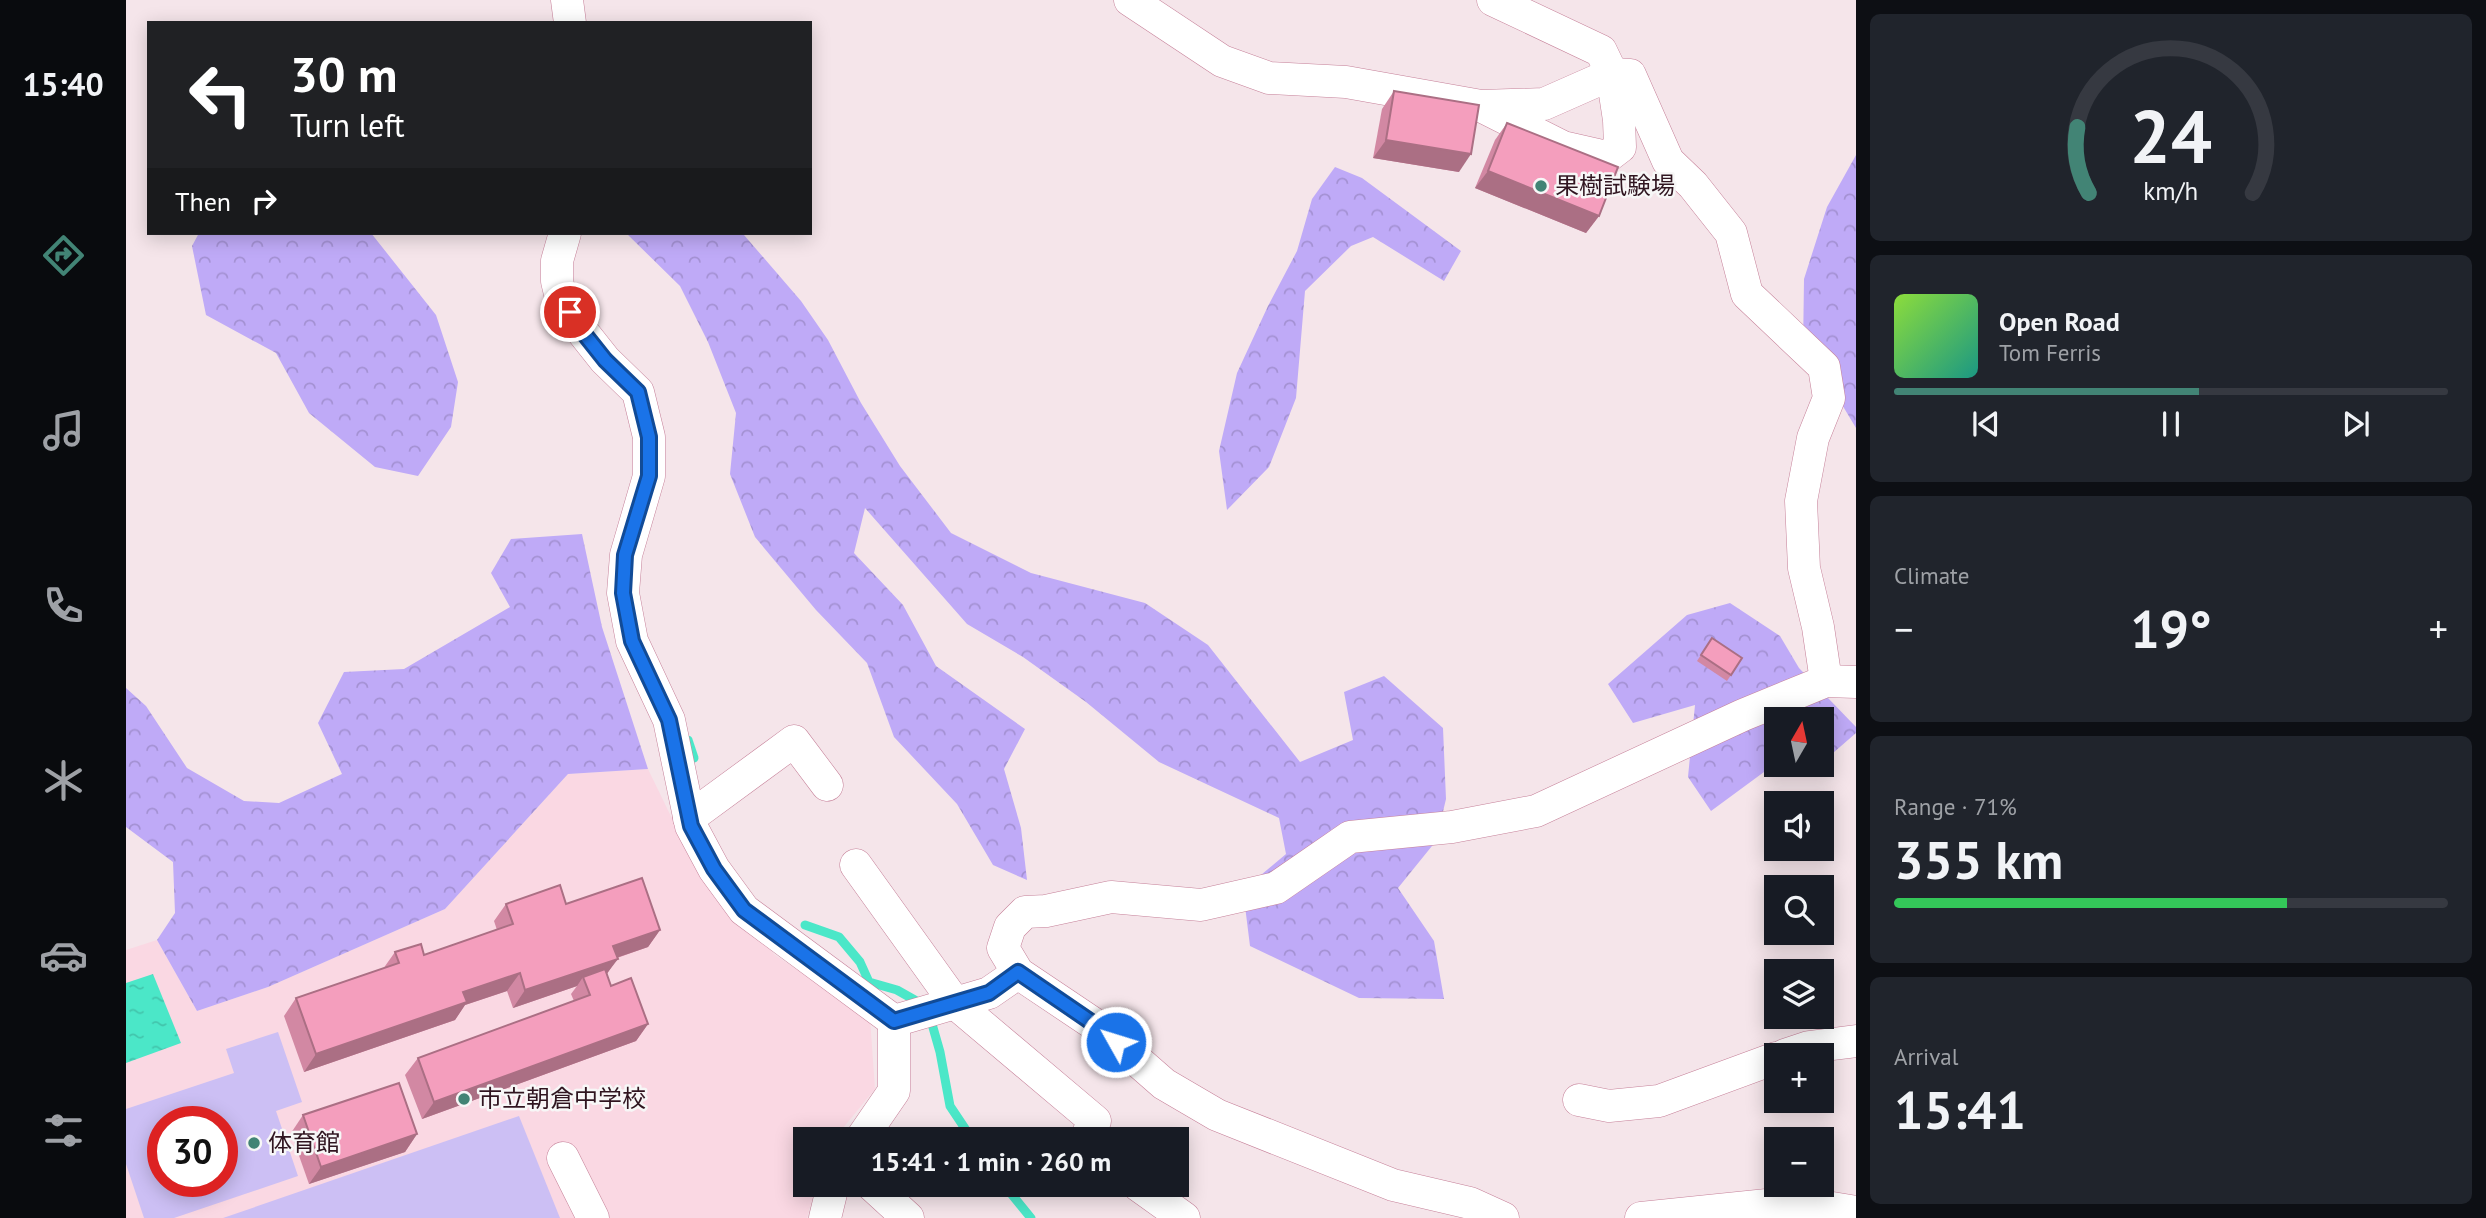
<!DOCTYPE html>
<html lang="en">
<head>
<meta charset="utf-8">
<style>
	:root { --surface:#171b24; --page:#20242c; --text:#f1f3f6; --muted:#9ea1a6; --line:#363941; --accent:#428475 }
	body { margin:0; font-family:"PT Sans","Noto Sans JP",sans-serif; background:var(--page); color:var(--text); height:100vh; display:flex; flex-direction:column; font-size:26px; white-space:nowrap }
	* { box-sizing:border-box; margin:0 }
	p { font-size:23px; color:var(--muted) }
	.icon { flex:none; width:38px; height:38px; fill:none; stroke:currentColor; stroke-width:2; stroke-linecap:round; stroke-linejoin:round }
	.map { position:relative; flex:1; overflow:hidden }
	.details { display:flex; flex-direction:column; gap:14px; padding:14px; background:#0d0f14; width:630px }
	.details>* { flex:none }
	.hud { position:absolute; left:21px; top:21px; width:665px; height:214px; border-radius:0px; box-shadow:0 4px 18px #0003; background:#202124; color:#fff; overflow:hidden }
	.needle { width:46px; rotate:9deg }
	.buttons { position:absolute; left:1638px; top:707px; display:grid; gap:14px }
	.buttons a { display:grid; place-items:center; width:70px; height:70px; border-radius:0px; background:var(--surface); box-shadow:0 4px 18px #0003; font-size:35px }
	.speed { position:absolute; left:21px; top:1106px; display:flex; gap:14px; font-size:35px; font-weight:700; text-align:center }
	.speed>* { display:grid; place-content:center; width:91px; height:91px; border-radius:50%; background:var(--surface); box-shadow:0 4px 18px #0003; line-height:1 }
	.speed .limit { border:10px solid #d22; background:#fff; color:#111 }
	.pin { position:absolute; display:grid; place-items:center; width:60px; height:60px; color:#fff; margin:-30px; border:4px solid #fff; border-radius:50%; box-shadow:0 2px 7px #0007 }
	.me { position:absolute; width:77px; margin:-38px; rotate:309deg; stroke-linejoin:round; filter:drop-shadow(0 0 5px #0008) }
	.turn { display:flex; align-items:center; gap:24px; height:147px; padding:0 28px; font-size:32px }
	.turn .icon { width:91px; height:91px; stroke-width:2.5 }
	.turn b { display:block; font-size:49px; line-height:60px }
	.then { display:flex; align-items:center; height:66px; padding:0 28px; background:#0003; gap:14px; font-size:26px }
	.big { font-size:52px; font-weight:600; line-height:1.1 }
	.details .card { flex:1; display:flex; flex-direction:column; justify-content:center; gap:10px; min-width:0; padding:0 24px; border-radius:10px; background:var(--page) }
	.details .dial { align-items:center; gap:0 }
	.dial svg { height:182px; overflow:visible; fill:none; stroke:var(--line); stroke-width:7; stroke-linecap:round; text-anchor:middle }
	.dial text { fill:var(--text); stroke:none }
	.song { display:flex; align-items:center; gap:21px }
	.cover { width:84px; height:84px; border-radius:10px; background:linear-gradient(135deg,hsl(90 70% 55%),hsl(170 70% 35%)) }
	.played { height:7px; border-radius:4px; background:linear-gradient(90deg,var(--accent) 55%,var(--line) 55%) }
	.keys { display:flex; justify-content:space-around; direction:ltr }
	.heat { display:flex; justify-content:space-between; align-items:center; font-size:38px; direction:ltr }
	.charge { height:10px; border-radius:5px; background:linear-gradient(90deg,#34c759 71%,var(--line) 0) }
	.trip { position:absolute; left:667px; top:1127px; width:396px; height:70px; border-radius:0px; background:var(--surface); box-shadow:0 4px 18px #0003; font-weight:600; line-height:70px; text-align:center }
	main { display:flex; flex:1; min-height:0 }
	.tab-bar { display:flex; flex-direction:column; width:126px; justify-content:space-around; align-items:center; background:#090b0e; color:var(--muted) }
	.tab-bar .icon { width:49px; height:49px }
	.tab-bar .selected { color:var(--accent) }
	.tab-bar b { font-size:32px; color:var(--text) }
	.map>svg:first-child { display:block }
	.built { fill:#fad8e3; fill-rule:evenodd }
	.green { fill:#ccbff4; fill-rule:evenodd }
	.forest { fill:url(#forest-crowns) }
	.water { fill:url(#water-ripples) }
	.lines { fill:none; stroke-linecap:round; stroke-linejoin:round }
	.stream { stroke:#4be7c8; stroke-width:9 }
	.street-casing { stroke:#c68099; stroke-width:33 }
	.street { stroke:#fff; stroke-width:32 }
	.wall { fill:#d288a3 }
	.shaded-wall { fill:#ab6f84 }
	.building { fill:#f49ebd; stroke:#ab6f84; stroke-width:2 }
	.route-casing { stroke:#114b97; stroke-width:18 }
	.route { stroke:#1a73e8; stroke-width:12 }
	.poi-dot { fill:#428475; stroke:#f7f7f7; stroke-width:2.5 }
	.labels { text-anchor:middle; stroke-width:5; stroke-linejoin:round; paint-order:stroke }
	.poi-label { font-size:24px; fill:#301520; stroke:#f7f7f7; text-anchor:start }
</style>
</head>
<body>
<main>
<nav class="tab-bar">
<b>15:40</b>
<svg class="icon selected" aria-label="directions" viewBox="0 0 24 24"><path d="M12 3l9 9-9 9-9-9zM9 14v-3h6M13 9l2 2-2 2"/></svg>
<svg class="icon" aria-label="music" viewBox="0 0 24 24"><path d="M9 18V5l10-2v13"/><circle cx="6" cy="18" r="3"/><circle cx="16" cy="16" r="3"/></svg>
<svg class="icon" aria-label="phone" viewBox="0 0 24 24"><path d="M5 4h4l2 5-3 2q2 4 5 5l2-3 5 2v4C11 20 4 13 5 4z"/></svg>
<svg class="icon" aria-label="climate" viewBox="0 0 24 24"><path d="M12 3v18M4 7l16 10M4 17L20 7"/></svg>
<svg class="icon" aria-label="car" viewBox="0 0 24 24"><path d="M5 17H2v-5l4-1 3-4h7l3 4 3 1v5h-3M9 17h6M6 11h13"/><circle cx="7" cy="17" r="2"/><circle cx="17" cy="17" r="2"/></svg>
<svg class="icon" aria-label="filters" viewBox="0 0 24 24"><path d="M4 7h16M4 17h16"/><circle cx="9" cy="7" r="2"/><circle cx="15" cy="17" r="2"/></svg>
</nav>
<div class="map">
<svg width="1730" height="1218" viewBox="0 0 1730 1218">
	<defs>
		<pattern id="forest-crowns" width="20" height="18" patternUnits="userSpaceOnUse" patternTransform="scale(1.75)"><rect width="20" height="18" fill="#bfaaf7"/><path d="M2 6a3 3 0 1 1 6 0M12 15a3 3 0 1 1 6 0" fill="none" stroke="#a491d3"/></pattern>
		<pattern id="water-ripples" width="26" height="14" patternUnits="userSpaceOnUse" patternTransform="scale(1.75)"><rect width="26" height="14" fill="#4be7c8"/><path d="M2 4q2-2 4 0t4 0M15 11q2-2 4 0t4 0" fill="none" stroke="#42c5ac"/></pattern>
	</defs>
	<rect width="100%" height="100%" fill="#f5e5ea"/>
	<path class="built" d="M522,769l49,101 78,85 95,63 5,71 -41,50h-29v46h11l-9,33h-681v-268l31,-10 40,71 71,-24 177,-78 123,-135zM37,1122h59v59h-59z"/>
	<g class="green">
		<path d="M152,1032l24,70 -26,9 22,65 -124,42h-30l-18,-54v-55l108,-36 -8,-24zM37,1122h59v59h-59z"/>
		<polygon points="393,1116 434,1218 97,1218"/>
	</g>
	<g class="forest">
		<polygon points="1730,155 1730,428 1715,403 1677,350 1678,279 1701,207"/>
		<polygon points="1209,167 1236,178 1335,251 1318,281 1247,237 1225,246 1179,291 1170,398 1143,467 1101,510 1093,451 1111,373 1142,306 1171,251 1186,199"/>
		<polygon points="73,233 245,233 310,315 332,382 325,427 292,476 249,467 183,413 150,353 80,315 66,246"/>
		<polygon points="500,233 613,233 618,235 675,301 702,340 735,403 774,466 825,533 905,573 1019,603 1082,645 1174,762 1227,740 1218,692 1258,676 1317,728 1320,799 1310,841 1272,888 1308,941 1318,999 1233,998 1124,946 1117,890 1160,854 1153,818 1033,762 960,702 897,657 841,624 739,508 728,553 777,605 810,666 899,729 878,769 895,828 901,880 867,865 831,804 768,737 741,663 690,610 629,537 604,474 610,413 582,342 554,286"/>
		<polygon points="456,534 476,627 522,769 442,774 319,909 142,987 71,1011 31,940 49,913 47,862 0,827 0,688 20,706 61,768 118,801 153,803 216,774 192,723 218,672 278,669 384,607 365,573 385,539"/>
		<polygon points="1604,603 1654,636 1673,668 1730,727 1730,733 1707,753 1696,756 1696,719 1650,719 1650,765 1665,765 1638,772 1585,811 1562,777 1569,705 1507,723 1482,684 1561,615"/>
	</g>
	<polygon class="water" points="27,974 55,1043 0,1063 0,983"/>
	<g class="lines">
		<g class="stream">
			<polyline points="562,740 568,758"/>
			<polyline points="679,925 713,937 734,962 743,982 771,990 794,1003"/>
			<polyline points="804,1017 814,1052 824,1106 846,1139"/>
			<polyline points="878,1185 905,1218"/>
		</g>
		<g class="street-casing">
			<g id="street">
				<polyline points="441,0 444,23"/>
				<polyline points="1004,0 1096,61 1143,78 1220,82 1355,106 1418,104 1486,74 1504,75 1542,161 1567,185 1605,233 1621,294 1698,367 1703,398 1687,438 1675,501 1678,568 1692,627 1700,681"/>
				<polyline points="1359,108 1437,147 1481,157 1494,147 1493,120 1486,74 1475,51 1367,0"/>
				<polyline points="439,233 431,261 431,281 435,298 452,326 479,360 512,392 523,437 523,476 500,555 497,593 506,641 543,720 565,826 588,869 618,910 768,1021 863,993 892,973"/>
				<polyline points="563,818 668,741 701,785"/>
				<polyline points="730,865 829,1003 969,1121 959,1139"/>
				<polyline points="1659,1055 1683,1047 1730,1041"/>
				<polyline points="1453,1100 1483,1106 1533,1101 1650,1058"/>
				<polyline points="735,1139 768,1091 768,1021"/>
				<polyline points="437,1158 467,1218"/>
				<polyline points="746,1185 782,1218"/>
				<polyline points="1012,1185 1058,1218"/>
				<polyline points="699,1218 707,1185"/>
				<polyline points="1377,1218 1344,1203 1267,1185 1091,1115 1038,1084 974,1028 892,973 877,948 884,927 899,912 920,911 985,897 1075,905 1150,888 1224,837 1326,827 1410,811 1617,715 1700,681 1730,682"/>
				<polyline points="1515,1218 1670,1202 1730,1212"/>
			</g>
		</g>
		<use href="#street" class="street"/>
	</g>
	<g class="wall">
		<polygon points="1268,91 1333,172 1247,158 1256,109"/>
		<polygon points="1381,123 1473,216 1460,233 1349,188 1369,140"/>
		<polygon points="1586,638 1616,658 1601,681 1571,661"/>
		<polygon points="380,904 440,904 534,930 522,947 491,958 481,974 485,986 522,1024 510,1041 296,1119 279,1075 292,1058 448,1001 445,994 451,986 387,1008 381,991 339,1005 329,1020 178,1072 158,1016 170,998 257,969 269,952 298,955 371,930 368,921"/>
		<polygon points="177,1115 291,1134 279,1152 183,1184 165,1133"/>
	</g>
	<g class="shaded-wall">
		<polygon points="1260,140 1345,154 1333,172 1247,158"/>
		<polygon points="1362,171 1473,216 1460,233 1349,188"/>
		<polygon points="534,930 522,947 475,963 487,946"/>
		<polygon points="492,959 479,976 457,977 451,986 387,1008 399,990"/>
		<polygon points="394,973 381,991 339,1005 329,1020 178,1072 190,1054 337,992"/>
		<polygon points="522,1024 510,1041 296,1119 308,1102"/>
		<polygon points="291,1134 279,1152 183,1184 195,1167"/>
	</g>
	<g class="building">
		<polygon points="1268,91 1353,105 1345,154 1260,140"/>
		<polygon points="1381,123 1492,167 1473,216 1362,171"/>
		<polygon points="1586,638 1616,658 1605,675 1575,655"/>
		<polygon points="516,878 534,930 487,946 492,959 399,990 394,973 337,992 341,1002 190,1054 170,998 273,963 269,952 295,944 298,955 387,924 380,904 434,885 440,904"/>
		<polygon points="479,969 485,986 505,978 522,1024 308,1102 292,1058 464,995 457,977"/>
		<polygon points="273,1083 291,1134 195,1167 177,1115"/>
	</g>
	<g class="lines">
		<g class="route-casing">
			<polyline id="route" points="444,312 452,326 479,360 512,392 523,437 523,476 499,555 497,593 506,641 543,720 565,826 588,869 618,910 768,1021 863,993 892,972 974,1028 990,1042"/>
		</g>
		<use href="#route" class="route"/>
	</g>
	<g class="poi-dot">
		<circle cx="1415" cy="186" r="7"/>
		<circle cx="338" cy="1099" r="7"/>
		<circle cx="128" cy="1143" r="7"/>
	</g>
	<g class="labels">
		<g class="poi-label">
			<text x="1429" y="194">果樹試験場</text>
			<text x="352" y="1107">市立朝倉中学校</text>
			<text x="142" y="1151">体育館</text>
		</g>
	</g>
</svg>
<div class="buttons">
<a><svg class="needle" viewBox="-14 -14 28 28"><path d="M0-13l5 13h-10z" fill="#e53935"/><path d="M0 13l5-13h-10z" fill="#9ea1a6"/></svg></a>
<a><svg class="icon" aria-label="sound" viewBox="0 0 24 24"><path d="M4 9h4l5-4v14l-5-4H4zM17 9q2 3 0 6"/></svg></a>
<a><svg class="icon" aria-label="search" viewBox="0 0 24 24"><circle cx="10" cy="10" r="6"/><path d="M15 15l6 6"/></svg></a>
<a><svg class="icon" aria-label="layers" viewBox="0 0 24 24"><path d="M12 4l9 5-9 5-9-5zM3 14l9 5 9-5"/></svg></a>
<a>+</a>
<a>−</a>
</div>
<div class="speed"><div class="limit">30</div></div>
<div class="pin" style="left:444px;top:312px;background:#d93025"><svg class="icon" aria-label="arrive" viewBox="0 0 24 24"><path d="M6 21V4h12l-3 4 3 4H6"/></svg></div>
<svg class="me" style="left:990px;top:1042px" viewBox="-20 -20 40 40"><circle r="17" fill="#1a73e8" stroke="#fff" stroke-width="3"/><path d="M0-11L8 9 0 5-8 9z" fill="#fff"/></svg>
<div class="trip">15:41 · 1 min · 260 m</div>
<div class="hud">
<div class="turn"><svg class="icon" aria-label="left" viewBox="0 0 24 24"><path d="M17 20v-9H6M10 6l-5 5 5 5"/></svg><div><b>30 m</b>Turn left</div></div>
<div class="then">Then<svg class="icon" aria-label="right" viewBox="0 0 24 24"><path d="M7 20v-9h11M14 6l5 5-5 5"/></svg></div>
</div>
</div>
<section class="details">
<div class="card dial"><svg viewBox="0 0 100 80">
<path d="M14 69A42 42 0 1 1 86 69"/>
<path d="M14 69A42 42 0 0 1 9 40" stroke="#428475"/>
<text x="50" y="56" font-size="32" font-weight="700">24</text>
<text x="50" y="72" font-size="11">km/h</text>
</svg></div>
<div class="card">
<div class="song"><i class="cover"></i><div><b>Open Road</b><p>Tom Ferris</p></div></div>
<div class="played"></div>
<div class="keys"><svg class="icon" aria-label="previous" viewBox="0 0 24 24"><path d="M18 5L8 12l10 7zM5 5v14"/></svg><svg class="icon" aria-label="pause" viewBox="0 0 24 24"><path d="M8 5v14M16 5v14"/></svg><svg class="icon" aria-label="next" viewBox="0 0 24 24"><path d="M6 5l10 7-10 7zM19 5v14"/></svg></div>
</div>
<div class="card"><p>Climate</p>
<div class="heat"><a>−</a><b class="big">19°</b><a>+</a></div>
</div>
<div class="card"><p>Range · 71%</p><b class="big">355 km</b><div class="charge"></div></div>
<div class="card"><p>Arrival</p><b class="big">15:41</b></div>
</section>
</main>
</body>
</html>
